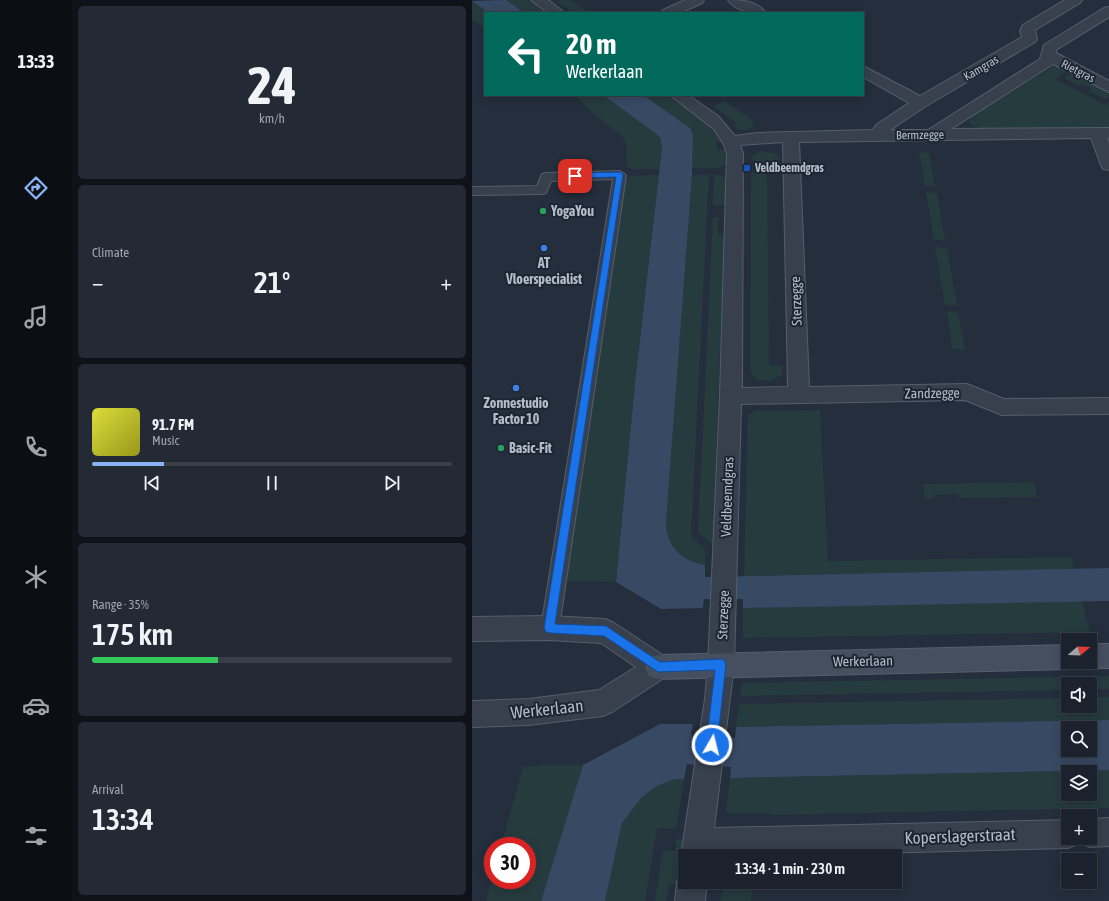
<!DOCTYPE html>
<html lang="en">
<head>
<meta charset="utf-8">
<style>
	:root { --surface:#1b222d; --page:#242a35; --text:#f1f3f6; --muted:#a0a4aa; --line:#393f49; --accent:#8ab3f6 }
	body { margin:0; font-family:"Asap Condensed",sans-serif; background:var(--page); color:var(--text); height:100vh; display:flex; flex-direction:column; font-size:15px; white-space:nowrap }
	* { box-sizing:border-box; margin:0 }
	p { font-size:13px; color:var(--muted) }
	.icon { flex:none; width:22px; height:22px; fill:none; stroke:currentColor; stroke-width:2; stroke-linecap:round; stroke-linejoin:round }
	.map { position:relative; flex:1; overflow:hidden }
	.side { display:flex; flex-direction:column; gap:6px; padding:6px; background:#0f1319; width:400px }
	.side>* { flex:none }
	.top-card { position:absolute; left:12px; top:12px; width:380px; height:84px; border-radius:0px; box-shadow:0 2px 10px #0003,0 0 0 1px var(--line); background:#00695c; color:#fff; overflow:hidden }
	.needle { width:26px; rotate:71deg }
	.buttons { position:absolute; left:589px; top:633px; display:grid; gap:8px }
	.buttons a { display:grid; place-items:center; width:36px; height:36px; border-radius:0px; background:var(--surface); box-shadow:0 2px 10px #0003,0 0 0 1px var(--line); font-size:20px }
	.speed { position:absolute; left:12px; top:837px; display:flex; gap:8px; font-size:20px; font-weight:700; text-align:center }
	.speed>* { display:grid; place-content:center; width:52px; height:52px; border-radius:50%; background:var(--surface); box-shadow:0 2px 10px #0003,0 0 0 1px var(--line); line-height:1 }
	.speed .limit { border:6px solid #d22; background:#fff; color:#111 }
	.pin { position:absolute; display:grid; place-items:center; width:34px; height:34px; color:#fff; margin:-17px; border-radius:8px; box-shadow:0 2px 6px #0006 }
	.me { position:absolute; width:44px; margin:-22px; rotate:8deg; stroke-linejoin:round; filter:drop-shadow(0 0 3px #0008) }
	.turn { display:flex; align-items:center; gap:14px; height:84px; padding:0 16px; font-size:18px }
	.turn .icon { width:52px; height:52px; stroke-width:2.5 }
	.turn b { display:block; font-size:28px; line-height:34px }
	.big { font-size:30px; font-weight:600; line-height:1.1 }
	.side .widget { flex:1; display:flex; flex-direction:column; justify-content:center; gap:6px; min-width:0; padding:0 14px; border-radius:6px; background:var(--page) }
	.side .dial { align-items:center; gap:0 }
	.dial b { font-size:52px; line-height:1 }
	.song { display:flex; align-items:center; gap:12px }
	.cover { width:48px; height:48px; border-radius:6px; background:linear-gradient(135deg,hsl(60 70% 55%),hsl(60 70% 35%)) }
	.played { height:4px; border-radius:2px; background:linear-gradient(90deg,var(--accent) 20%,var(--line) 20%) }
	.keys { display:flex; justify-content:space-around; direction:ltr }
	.heat { display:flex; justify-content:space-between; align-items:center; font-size:22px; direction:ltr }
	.charge { height:6px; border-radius:3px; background:linear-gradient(90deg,#34c759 35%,var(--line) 0) }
	.trip { position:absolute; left:206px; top:849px; width:224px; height:40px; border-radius:0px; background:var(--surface); box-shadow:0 2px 10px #0003,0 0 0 1px var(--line); font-weight:600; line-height:40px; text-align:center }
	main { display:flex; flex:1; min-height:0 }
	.tabs { display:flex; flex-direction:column; width:72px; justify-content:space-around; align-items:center; background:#0b0e12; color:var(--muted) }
	.tabs .icon { width:28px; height:28px }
	.tabs .on { color:var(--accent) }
	.tabs b { font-size:18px; color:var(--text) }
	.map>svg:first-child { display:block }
	.green { fill:#263b3e; fill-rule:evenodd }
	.water { fill:#384963; fill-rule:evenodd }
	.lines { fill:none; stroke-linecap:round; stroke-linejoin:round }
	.lane-casing { stroke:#565e6b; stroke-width:2 }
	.street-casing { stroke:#565e6b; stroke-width:2 }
	.secondary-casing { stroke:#565e6b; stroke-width:2 }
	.lane { fill:#38404d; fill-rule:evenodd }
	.street { fill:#38404d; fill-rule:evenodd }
	.secondary { fill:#464f60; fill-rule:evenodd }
	.route { fill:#1a73e8; stroke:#114b97 }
	.transit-dot { fill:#1a4fb4; stroke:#1d2532; stroke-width:1.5 }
	.leisure-dot { fill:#2e9e5b; stroke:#1d2532; stroke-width:1.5 }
	.shop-dot { fill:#3f7fe0; stroke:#1d2532; stroke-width:1.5 }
	.labels { text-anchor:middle; stroke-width:4; stroke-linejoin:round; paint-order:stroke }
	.far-street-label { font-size:12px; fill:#b3bbc8; stroke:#1d2532 }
	.far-poi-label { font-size:12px; font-weight:bold; fill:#b3bbc8; stroke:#1d2532; text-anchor:start }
	.poi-label { font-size:14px; font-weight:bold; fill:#b3bbc8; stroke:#1d2532; text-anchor:start }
	.street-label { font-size:14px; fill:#b3bbc8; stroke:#1d2532 }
	.near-street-label { font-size:17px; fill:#b3bbc8; stroke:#1d2532 }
</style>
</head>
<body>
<main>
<nav class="tabs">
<b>13:33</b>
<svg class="icon on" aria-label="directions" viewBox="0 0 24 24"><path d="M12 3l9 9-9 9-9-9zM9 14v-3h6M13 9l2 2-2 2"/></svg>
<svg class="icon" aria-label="music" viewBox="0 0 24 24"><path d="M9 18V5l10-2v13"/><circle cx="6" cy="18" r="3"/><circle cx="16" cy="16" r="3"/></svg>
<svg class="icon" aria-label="phone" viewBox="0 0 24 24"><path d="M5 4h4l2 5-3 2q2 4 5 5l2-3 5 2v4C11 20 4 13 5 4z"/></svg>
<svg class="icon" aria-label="climate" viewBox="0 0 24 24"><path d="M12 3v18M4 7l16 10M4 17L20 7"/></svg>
<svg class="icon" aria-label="car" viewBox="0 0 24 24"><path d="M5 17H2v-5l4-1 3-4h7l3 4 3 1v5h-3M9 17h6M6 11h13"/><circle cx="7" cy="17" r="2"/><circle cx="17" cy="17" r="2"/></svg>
<svg class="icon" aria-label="filters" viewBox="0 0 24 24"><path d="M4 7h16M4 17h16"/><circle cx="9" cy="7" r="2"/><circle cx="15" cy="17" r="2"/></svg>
</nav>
<section class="side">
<div class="widget dial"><b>24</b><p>km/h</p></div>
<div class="widget"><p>Climate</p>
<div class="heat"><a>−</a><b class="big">21°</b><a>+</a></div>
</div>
<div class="widget">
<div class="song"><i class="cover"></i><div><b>91.7 FM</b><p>Music</p></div></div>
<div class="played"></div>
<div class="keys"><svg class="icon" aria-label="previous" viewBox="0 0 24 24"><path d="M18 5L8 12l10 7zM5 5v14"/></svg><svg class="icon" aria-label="pause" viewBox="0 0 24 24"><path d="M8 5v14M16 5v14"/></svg><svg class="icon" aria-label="next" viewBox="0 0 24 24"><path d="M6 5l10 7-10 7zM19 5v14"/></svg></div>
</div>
<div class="widget"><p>Range · 35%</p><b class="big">175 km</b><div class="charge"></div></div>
<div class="widget"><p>Arrival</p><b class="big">13:34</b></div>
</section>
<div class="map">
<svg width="637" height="901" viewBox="0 0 637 901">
	<rect width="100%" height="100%" fill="#242e3c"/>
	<g class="green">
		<polygon points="34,0 56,0 75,13 53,13"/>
		<polygon points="89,0 98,0 117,13 102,13 85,2"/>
		<polygon points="0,1 17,13 13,13 13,29 0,20"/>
		<polygon points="583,65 597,69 583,79 634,105 637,102 637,127 509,128 501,126 497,122 499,117"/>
		<polygon points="603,71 637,89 637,96 633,99 617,91 619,88 610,84 607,86 592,78"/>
		<path d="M102,95h29l52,38c10,11 7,22 5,36h-28l-6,-3 1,-19 -4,-10 -30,-24z"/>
		<polygon points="171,95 195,95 236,123 251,142 244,143 246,150 254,148 255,162 253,165 246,168 220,168 221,134 220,130"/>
		<path d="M252,101l27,18 3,3 -2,5c-6,4 -13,5 -18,-1l2,-3 -22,-17z"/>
		<polygon points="288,151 303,153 307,157 307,161 295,162 297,365 311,366 310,375 298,381 284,380 278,372 279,172 287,170 287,161 279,160 281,155"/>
		<polygon points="447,152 457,153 463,186 453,186"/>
		<polygon points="242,174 251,176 254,180 253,205 241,205"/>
		<polygon points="187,175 163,383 144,582 95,581 151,181 158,176"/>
		<path d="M220,175h17l-18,361 14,14v15c-23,-4 -38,-18 -39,-42z"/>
		<polygon points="455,192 465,193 473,240 462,240 454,193"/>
		<polygon points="241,217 247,217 246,234 252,235 241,545 226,532"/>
		<polygon points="465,247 475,248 485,305 473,305 463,248"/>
		<polygon points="476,311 486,313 493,348 491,350 480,348 475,313"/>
		<polygon points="348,410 356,561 599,557 602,569 272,576 276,415 283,411"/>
		<polygon points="562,482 565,497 487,498 486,494 462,495 462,498 453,499 451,484"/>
		<polygon points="610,601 618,632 271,638 271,608"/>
		<polygon points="637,676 637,689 618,689 618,684 596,684 596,690 268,696 270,683"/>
		<polygon points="618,697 637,697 637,720 264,727 267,704 596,698 596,706 618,706"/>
		<polygon points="71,765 111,765 69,901 14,901 21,876 21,880 55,880 55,846 29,846 51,767"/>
		<path d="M637,770v38l-340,7v-2l-38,1 -5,-3 4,-33zM596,772h22v22h-22z"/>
		<polygon points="203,779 212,779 205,826 202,829 185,828 173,901 133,901 150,823 170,797 185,786"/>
		<polygon points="204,839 212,839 206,884 197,885 194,901 183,901 191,850 203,851"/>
		<polygon points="252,882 281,882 279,901 248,901"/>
	</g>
	<g class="water">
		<polygon points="34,0 53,13 17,13 0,1"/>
		<path d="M131,95h40l47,33 3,6 -1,41 -26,348c1,24 16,38 39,42v12l404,-9v33l-366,7v-9h-39l-1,9 -42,1 -45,-27 19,-199 27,-235 -2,-10 -5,-5z"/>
		<path d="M637,720v50l-379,8 1,-11 -44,-3 -3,15h-9l-18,7 -15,11 -20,26 -17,78h-64l42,-136 77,-41h33l-2,11 44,3 1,-11zM596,728h22v22h-22z"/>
	</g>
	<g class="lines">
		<g class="lane-casing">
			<polygon id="lane" points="148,171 154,175 87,628 84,634 78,637 72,634 69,628 141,179 79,181 74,193 70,194 0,195 0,187 65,186 70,174 74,173"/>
		</g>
		<g class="street-casing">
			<g id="street">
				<polygon points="59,0 76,0 93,13 76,13"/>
				<polygon points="213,0 232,0 230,3 208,13 189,13 191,10"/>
				<path d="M256,0c13,0 30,1 38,13 -13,0 -30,-1 -38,-13z"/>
				<path d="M593,0h17l-2,3 -45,27 2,9 -2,3 -109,64 -36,24h38l112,-71 4,-14 60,-37 5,-1v10l-53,33v3l53,28v11l-56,-28 -102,65 158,-1v10h-2l2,5v27l-6,-1 -2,-4 -10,-27 -292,4 10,245 158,-3 37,15 105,-1v16l-107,1 -37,-15 -224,4 -7,261 -20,163 354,-8v18h22v-19l19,-1v28l-19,1 -11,-5 -1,2 -10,4 -310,8h-73v9l-4,-9 24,-157 3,-34 12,-269 7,-243 -4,-10 -9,-14 -44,-34h18l30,21 17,20 22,-3 116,-3 3,-5 33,-22 -46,-26v-11l57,30 102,-59 -2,-6 3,-6zM311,142l5,245 -46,1 1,-235 -3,-8z"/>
				<polygon points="78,616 133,619 142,623 195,658 199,667 195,676 140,712 131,716 57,725 0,727 0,701 57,699 127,690 164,667 129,643 78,640 0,641 0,617"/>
				<polygon points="213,870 213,882 235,882 233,901 203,901 205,882 210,872"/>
			</g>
		</g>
		<g class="secondary-casing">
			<g id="secondary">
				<polygon points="618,644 637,644 637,668 618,668 609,665 608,662 618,662"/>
				<polygon points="596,645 596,662 607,662 605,666 596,669 186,679 177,676 173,667 177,658 186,655"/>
			</g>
		</g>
		<use href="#lane" class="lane"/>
		<use href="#street" class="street"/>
		<use href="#secondary" class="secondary"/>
	</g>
	<polygon class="route" points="148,172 151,174 83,624 134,626 188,662 249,659 253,661 254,665 245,745 244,749 240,751 236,749 234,745 243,670 186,672 132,636 78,633 74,632 72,628 144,177 103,178 100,176 103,173"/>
	<rect class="transit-dot" x="271" y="164" width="8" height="8" rx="2"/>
	<g class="leisure-dot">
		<circle cx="71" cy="211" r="4"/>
		<circle cx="29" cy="448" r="4"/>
	</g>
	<g class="shop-dot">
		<circle cx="72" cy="248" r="4"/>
		<circle cx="44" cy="388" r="4"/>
	</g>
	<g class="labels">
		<g class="far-street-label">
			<text transform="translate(509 68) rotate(-30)" y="4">Kamgras</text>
			<text transform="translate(606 71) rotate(27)" y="4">Rietgras</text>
			<text transform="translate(448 135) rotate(-1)" y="4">Bermzegge</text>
		</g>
		<g class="far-poi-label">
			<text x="283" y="172">Veldbeemdgras</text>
		</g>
		<g class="poi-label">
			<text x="79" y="216">YogaYou</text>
			<text x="72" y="268" text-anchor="middle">AT<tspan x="72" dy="16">Vloerspecialist</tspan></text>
			<text x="44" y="408" text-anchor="middle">Zonnestudio<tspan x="44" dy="16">Factor 10</tspan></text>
			<text x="37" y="453">Basic-Fit</text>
		</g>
		<g class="street-label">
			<text transform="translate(324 301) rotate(-92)" y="5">Sterzegge</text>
			<text transform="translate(460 393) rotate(-1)" y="5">Zandzegge</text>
			<text transform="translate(255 497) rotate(-88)" y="5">Veldbeemdgras</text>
			<text transform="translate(251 615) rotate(-88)" y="5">Sterzegge</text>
			<text transform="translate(391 661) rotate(-1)" y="5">Werkerlaan</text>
		</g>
		<g class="near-street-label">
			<text transform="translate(75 709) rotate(-6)" y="6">Werkerlaan</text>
			<text transform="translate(488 836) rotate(-2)" y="6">Koperslagerstraat</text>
		</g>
	</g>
</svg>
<div class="buttons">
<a><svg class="needle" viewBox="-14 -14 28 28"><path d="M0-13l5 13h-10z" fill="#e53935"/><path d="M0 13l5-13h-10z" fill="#a0a4aa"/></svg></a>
<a><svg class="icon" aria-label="sound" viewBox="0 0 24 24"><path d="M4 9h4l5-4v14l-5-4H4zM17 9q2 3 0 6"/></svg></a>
<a><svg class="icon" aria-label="search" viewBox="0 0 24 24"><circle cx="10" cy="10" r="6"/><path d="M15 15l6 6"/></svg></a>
<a><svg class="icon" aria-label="layers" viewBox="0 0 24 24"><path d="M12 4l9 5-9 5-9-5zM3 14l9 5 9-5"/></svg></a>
<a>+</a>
<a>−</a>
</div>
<div class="speed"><div class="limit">30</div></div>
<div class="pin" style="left:103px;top:176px;background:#d93025"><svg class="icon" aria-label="arrive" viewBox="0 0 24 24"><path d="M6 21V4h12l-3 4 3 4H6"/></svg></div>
<svg class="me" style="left:240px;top:745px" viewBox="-20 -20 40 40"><circle r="17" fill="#1a73e8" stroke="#fff" stroke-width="3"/><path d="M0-11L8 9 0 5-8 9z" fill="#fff"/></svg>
<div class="trip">13:34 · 1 min · 230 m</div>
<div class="top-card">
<div class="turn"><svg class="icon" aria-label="left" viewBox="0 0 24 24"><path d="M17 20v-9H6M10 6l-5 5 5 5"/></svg><div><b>20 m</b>Werkerlaan</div></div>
</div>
</div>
</main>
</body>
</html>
